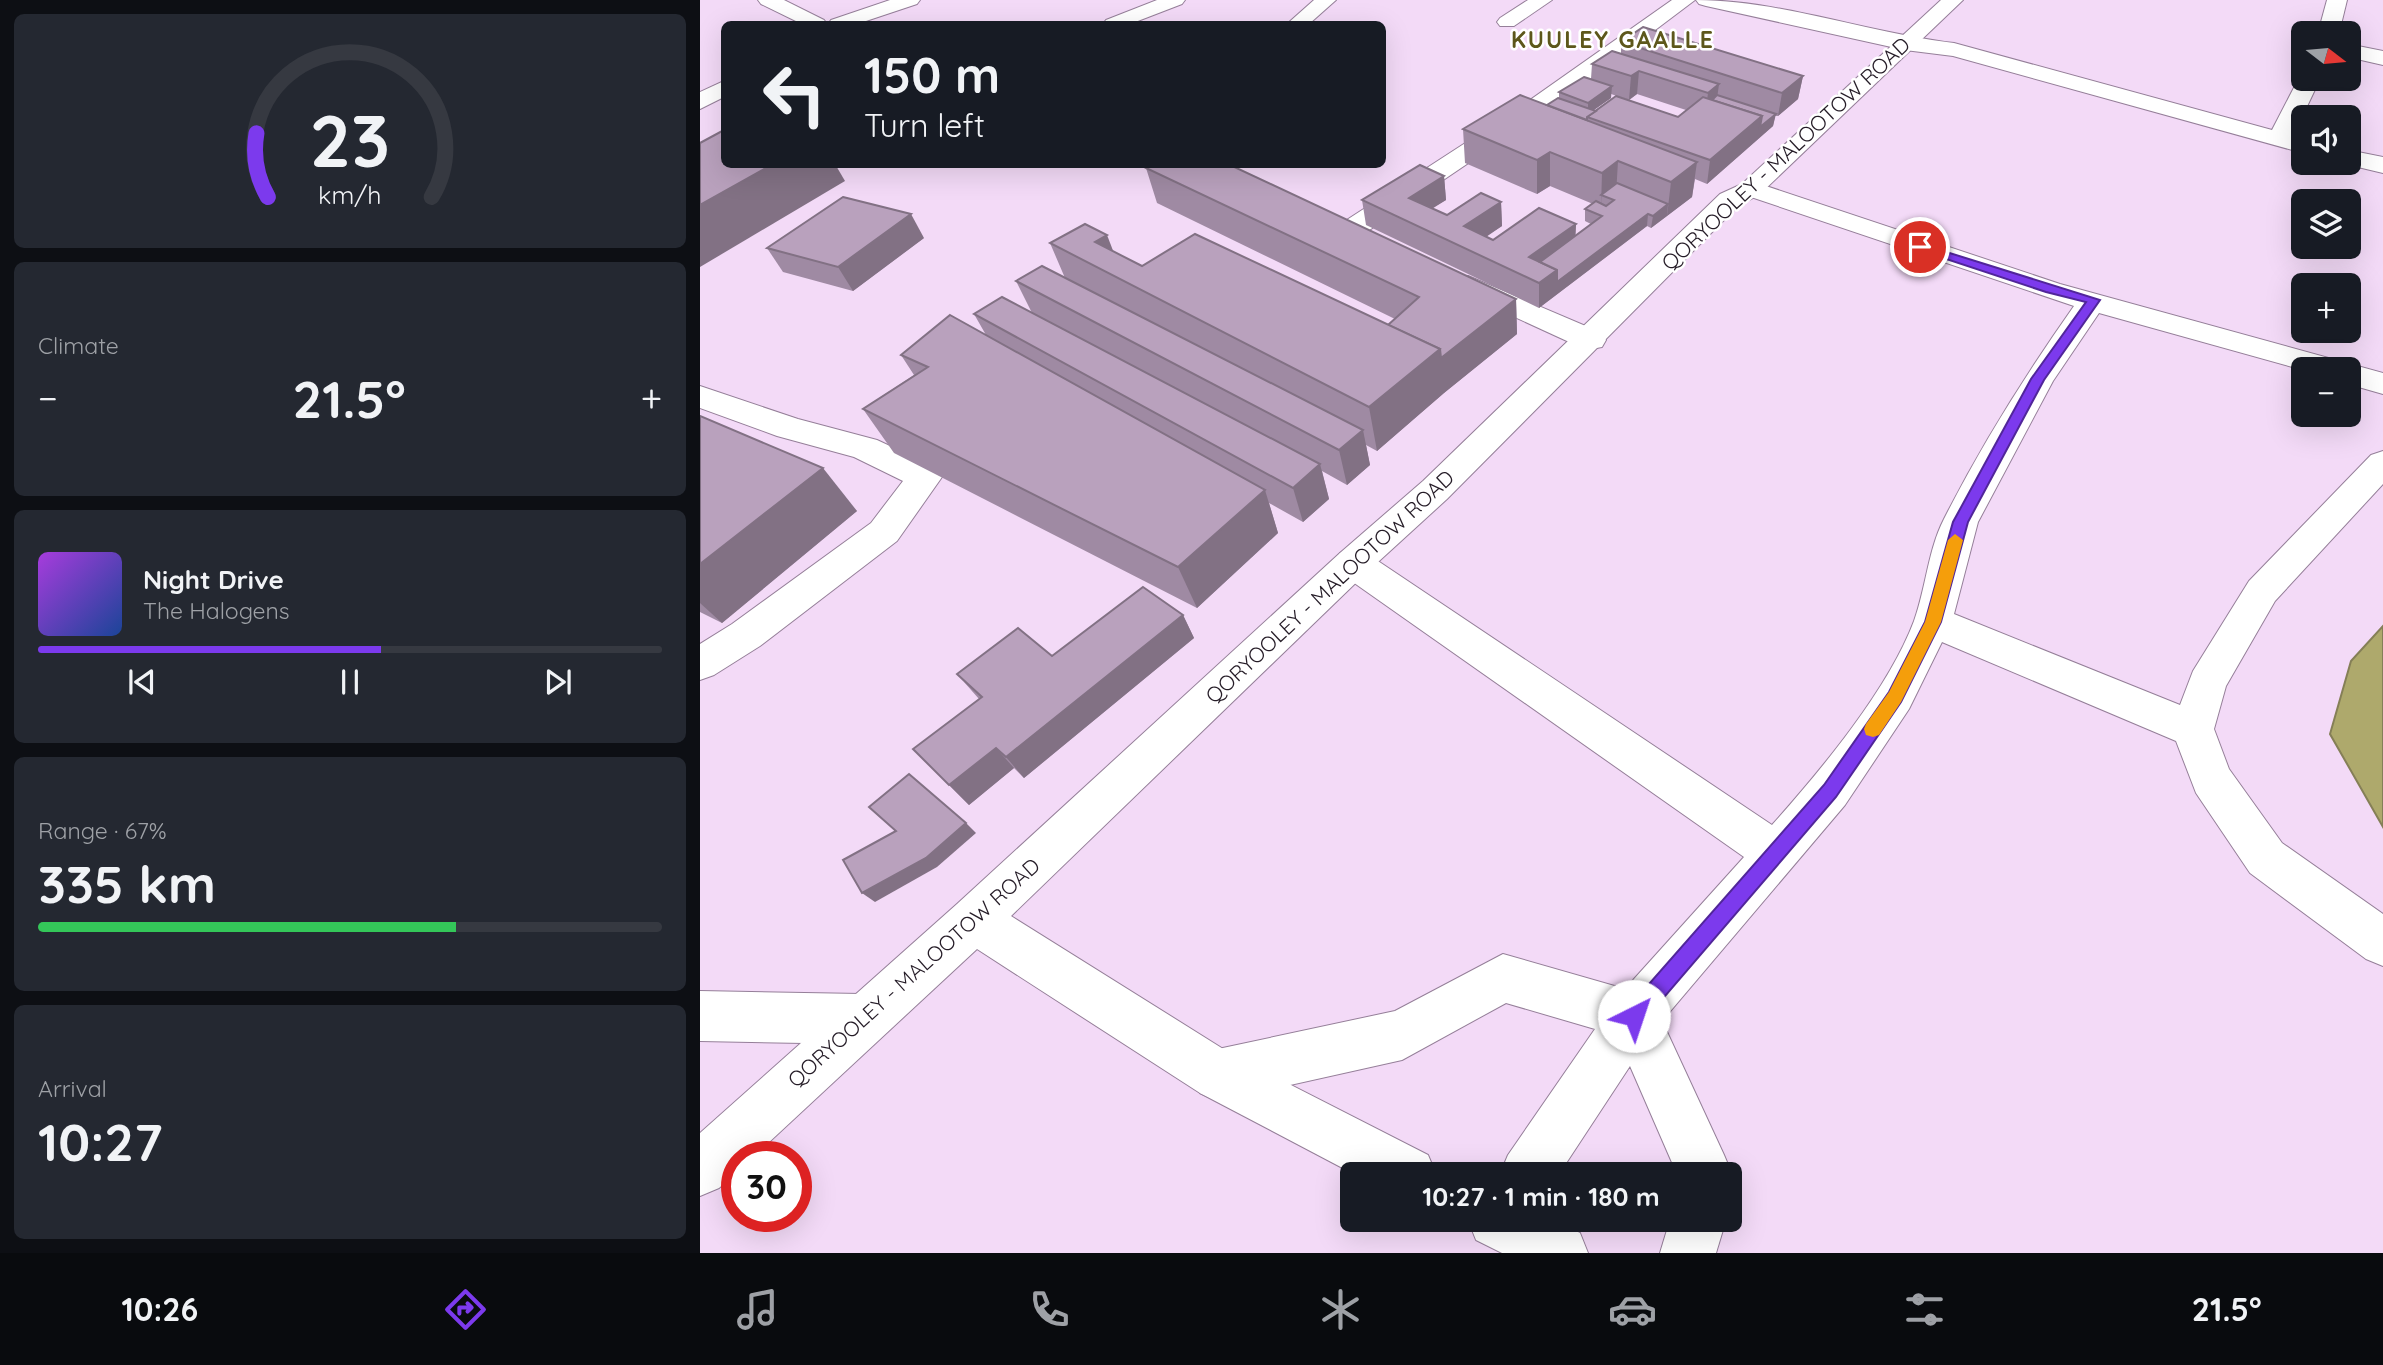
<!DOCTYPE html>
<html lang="en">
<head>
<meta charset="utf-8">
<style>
	:root { --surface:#171b24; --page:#242831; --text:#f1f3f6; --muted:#9ea1a6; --line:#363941; --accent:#7c3aed }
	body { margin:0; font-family:Quicksand,sans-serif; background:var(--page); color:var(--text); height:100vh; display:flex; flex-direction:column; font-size:26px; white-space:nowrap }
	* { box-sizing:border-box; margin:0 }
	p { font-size:23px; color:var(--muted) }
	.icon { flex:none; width:38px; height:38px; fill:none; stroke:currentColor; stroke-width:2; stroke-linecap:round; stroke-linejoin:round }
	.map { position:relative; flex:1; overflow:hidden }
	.side { display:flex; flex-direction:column; gap:14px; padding:14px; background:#0d0f14; width:700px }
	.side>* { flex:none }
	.guide { position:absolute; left:21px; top:21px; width:665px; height:147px; border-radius:10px; box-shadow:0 7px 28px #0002; background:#171b24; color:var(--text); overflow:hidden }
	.needle { width:46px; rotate:106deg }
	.controls { position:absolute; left:1591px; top:21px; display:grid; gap:14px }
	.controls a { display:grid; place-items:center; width:70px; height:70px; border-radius:10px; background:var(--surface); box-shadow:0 7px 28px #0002; font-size:35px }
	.speed { position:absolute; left:21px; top:1141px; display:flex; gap:14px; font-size:35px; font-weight:700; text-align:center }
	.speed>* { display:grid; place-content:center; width:91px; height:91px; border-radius:50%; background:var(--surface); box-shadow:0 7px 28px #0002; line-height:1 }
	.speed .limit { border:10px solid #d22; background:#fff; color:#111 }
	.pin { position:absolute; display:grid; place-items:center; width:60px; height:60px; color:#fff; margin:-30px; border:4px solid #fff; border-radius:50%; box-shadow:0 2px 7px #0007 }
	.me { position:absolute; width:77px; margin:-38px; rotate:41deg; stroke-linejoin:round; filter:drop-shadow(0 0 5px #0008) }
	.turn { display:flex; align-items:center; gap:24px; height:147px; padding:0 28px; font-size:32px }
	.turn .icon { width:91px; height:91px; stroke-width:2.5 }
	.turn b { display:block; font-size:49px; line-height:60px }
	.big { font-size:52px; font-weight:700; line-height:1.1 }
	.side .card { flex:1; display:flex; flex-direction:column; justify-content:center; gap:10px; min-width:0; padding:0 24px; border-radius:10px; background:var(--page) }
	.side .dial { align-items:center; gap:0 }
	.dial svg { height:182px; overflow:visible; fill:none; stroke:var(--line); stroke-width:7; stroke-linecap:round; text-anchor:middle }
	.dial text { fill:var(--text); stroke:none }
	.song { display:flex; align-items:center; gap:21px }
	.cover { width:84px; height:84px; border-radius:10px; background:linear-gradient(135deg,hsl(280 70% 55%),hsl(220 70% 35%)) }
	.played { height:7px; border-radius:4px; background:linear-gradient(90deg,var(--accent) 55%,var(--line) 55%) }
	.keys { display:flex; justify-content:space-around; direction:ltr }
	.heat { display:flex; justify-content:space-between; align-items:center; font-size:38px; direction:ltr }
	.charge { height:10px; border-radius:5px; background:linear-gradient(90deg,#34c759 67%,var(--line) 0) }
	.trip { position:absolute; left:640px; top:1162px; width:402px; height:70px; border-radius:10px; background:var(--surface); box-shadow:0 7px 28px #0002; font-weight:700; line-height:70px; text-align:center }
	.dock { display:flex; height:112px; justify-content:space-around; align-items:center; background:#090b0e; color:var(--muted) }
	.dock .icon { width:49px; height:49px }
	.dock .on { color:var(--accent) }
	.dock b { font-size:32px; color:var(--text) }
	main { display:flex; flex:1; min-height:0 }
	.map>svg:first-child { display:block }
	.water { fill:#aea96c; stroke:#857f57; stroke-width:2 }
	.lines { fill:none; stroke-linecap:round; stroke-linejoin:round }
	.street-casing { stroke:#957f99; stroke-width:2 }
	.secondary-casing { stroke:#957f99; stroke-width:2 }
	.street { fill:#fff; fill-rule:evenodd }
	.secondary { fill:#fff; fill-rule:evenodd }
	.wall { fill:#9f8aa3; fill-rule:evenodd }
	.shaded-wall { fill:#827184 }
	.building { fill:#b9a1bd; stroke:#827184; stroke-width:2 }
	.route { fill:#7c3aed; stroke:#51269a; stroke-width:2 }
	.slow { fill:#f59e0b }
	.labels { text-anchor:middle; stroke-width:5; stroke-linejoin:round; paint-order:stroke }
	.street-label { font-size:21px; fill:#251c27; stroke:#fff }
	.far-district-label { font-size:23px; font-weight:bold; letter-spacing:2px; fill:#5d571b; stroke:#fff }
</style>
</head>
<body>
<main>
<section class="side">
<div class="card dial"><svg viewBox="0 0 100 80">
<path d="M14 69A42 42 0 1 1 86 69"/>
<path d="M14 69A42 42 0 0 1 9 41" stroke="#7c3aed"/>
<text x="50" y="56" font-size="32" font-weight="700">23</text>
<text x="50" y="72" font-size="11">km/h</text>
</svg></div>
<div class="card"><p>Climate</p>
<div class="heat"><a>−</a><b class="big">21.5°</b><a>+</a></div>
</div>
<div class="card">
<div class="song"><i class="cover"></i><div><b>Night Drive</b><p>The Halogens</p></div></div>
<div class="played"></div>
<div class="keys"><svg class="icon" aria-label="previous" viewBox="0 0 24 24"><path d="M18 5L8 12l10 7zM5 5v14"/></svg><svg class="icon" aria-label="pause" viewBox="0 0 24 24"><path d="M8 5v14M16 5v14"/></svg><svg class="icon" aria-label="next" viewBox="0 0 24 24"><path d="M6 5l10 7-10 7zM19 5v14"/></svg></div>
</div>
<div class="card"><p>Range · 67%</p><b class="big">335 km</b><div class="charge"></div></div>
<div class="card"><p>Arrival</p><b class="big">10:27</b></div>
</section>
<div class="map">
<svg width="1683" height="1253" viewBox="0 0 1683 1253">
	<rect width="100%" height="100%" fill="#f3daf7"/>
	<polygon class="water" points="1683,626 1683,827 1630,734 1651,661"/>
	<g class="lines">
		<g class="street-casing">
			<g id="street">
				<polygon points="58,0 84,0 124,20 127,24 102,24 61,4"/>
				<polygon points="190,0 220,0 217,4 157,24 128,24 131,20"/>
				<polygon points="457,0 485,0 482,4 430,24 403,24 406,20"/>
				<polygon points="614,0 636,0 609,24 587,24"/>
				<polygon points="828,0 852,0 814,26 800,26 797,22 800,18"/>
				<polygon points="972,0 995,0 869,95 659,237 649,239 639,237 636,231 639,225 810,114"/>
				<path d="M996,0c85,0 172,33 258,43l318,87 29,-56 2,5h17l-27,57 10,2v15l-350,-97 -48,-6 -199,-44 -7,-2z"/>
				<polygon points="1627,0 1647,0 1639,33 1618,33"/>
				<polygon points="1648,44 1683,51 1683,65 1648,57"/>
				<polygon points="24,81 24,97 0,109 0,92"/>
				<polygon points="1648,150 1683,157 1683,173 1641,163 1648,163"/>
				<path d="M1051,181l309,103 323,89v21l-35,-10v-15l-45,1 -204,-57 -46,68 -75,141 -24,92 226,91 13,-34 56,-90 122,-126 12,-4v33l-108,117 -49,85 -12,43 15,40 53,74 101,71v52l-17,-7 -116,-86 -54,-80 -20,-52 -234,-99 -33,67 -64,96 -183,216 62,134 8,19 -1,4v-4h-54l-47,-108 -71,108h-59l8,-19 87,-126 -89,-26 -104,57 -184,41 -18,-8 -8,-18 8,-18 18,-8 177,-38 108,-57 122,35 119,-132 -404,-284 -5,-10 5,-10 13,-4 13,4 406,272c49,-55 116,-135 142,-204 12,-33 14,-71 30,-102 38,-75 82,-145 130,-213l-332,-112 -4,-5 4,-5z"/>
				<polygon points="768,276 902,333 906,340 902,347 891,349 880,347 758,291 754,285 758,279"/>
				<polygon points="0,386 98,419 177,440 237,468 242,477 197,541 60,646 14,675 0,680 0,644 32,624 171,523 203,481 154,457 77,436 0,408"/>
				<polygon points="0,991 161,994 179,1001 186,1019 179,1037 161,1044 0,1041"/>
				<polygon points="970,1220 1026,1220 1016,1253 960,1253"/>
			</g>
		</g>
		<g class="secondary-casing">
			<g id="secondary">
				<polygon points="1241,0 1263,0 1060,194 1038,206 747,499 666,573 311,916 536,1057 728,1155 736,1174 654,1174 500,1093 277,949 53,1157 37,1157 37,1172 19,1188 0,1196 0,1133 257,904 640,553 723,481 1020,194 1042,184"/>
				<polygon points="768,1220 854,1220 880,1233 888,1253 802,1253 776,1240"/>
			</g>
		</g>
		<use href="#street" class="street"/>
		<use href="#secondary" class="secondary"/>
	</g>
	<g class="wall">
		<path d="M921,42l182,34 -5,23 -20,17h-3l-2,10 -66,58 -12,-5 -3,18 -41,31 -4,-2 -108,82 -173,-83 -4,-25 82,-24 2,24 -14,8 15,7 54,-13 1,24 -16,10 7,4 83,-16 -1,12 16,-12 -6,-3v-12l8,-5 -43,-18 -13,8 -72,-31 -2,-34 84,-24 12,-7v-6l32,-13 1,-15 29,-11zM911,94l18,6 8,-6 49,16 -8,7 -84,-7 17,-12z"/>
		<polygon points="446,168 816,299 817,334 744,393 677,451 666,445 670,465 647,485 622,471 629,499 603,522 569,503 578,533 497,608 194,453 163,409 214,375 201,355 286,335 274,314 332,313 316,281 365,278 350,243 413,251 442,266 688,325 695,319 457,203"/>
		<polygon points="224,238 153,291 83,272 67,248"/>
		<polygon points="0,416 157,511 22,623 0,612"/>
		<polygon points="483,615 494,638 324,778 314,768 269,805 213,749 279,699 257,674 352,656"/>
	</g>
	<g class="shaded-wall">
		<polygon points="939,71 937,94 929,100 931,76"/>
		<polygon points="1103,76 1098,99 1078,116 1082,93"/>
		<polygon points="1019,84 1016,107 1006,109 1008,93"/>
		<polygon points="912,86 911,98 888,114 888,103"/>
		<polygon points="1076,114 1073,126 1007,184 1010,160 1062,116"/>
		<polygon points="850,152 850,186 837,194 837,160"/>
		<polygon points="918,161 916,195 901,195 901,207 902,173"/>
		<polygon points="997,162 992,197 967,216 971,182"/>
		<polygon points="73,164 135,164 145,181 0,267 0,205"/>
		<polygon points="744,176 746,200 711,222 709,198"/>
		<polygon points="801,202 802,226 767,250 764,226"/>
		<polygon points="968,204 967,216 951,228 953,216"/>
		<polygon points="211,214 224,238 153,291 138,267"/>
		<polygon points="948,214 947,226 839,308 839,283 857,270"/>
		<polygon points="876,224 875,248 830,269 829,257"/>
		<polygon points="407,235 424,279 395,242"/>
		<polygon points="816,299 817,334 744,393 677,451 669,407 740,349"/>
		<polygon points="663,430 670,465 647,485 639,450"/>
		<polygon points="620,464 629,499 603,522 593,488"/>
		<polygon points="123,468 157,511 22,623 0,603 0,564"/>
		<polygon points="565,490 578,533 497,608 478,567"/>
		<polygon points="483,615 494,638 324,778 306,757"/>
		<polygon points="296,748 314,768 269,805 249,785"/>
		<polygon points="266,823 276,833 237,867 175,902 162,893"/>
	</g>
	<g class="building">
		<polygon points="943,27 1103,76 1082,93 921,42"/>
		<polygon points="912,51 1019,84 1008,93 939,71 931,76 892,64"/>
		<polygon points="884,77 912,86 888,103 859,92"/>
		<polygon points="820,95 997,162 971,182 918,161 902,173 850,152 837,160 763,129"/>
		<polygon points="1017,95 1076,114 1060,127 1062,116 1012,100"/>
		<polygon points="916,96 978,117 1003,97 1062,116 1010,160 887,117"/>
		<polygon points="858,98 896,111 887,117 887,120 847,105"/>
		<polygon points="24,130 24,164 73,164 0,205 0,143"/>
		<polygon points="451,164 528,164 816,299 741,358 740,349 688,325 719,297 446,168"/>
		<polygon points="720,165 744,176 709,198 747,215 781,193 801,202 764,226 793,240 839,208 876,224 829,257 857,270 839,283 662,200"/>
		<polygon points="917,183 968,204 953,216 948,214 857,282 857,270 840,262 902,216 885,209 896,201 906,206 914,200 901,195"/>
		<polygon points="143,197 211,214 138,267 67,248"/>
		<polygon points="385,224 407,235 395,242 442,266 495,234 740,349 669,407 350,243"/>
		<polygon points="342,266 663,430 639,450 316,281"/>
		<polygon points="302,297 620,464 593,488 274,314"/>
		<polygon points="250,315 565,490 478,567 163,409 228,367 201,355"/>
		<polygon points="0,416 123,468 0,564"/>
		<polygon points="443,587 483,615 306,757 296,748 249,785 213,749 282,697 257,674 318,628 352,656"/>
		<polygon points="209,774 266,823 226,858 162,893 143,860 196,831 169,807"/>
	</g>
	<polygon class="route" points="1216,245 1224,245 1400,300 1344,380 1268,522 1241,622 1201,702 1136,797 941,1024 934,1027 927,1024 923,1016 927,1009 1124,785 1189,692 1225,622 1253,522 1331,379 1386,302 1346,292 1216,249"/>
	<polygon class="slow" points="1255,534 1263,540 1241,622 1201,702 1179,735 1173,737 1166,735 1164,729 1166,724 1189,692 1225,622 1248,540"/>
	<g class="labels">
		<g class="street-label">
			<text transform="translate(1086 154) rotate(-43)" y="7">QORYOOLEY - MALOOTOW ROAD</text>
			<text transform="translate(630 587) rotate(-43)" y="7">QORYOOLEY - MALOOTOW ROAD</text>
			<text transform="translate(214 973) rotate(-42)" y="7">QORYOOLEY - MALOOTOW ROAD</text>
		</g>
		<g class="far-district-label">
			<text x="913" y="48">KUULEY GAALLE</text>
		</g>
	</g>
</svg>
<div class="controls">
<a><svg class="needle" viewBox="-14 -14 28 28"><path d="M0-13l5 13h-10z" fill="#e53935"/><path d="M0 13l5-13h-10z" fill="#9ea1a6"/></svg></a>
<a><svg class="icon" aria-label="sound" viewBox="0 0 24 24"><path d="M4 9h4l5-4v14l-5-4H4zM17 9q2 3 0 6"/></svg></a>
<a><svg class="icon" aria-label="layers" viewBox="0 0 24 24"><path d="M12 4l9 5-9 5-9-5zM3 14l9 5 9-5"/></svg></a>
<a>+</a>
<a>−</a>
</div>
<div class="speed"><div class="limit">30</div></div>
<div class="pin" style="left:1220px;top:247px;background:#d93025"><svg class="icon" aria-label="arrive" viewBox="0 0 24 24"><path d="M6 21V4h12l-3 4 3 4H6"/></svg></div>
<svg class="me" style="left:934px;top:1016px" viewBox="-20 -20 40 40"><circle r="19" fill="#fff"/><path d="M0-13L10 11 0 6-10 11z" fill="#7c3aed"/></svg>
<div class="trip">10:27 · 1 min · 180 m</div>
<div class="guide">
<div class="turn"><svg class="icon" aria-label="left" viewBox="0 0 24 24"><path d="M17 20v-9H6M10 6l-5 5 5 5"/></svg><div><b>150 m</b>Turn left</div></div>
</div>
</div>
</main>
<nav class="dock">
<b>10:26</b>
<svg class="icon on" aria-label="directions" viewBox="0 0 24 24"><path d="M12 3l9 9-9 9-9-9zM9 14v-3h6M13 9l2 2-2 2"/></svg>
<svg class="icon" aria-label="music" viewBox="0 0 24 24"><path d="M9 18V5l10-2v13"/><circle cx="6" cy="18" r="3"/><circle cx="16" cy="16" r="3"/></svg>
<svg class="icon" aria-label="phone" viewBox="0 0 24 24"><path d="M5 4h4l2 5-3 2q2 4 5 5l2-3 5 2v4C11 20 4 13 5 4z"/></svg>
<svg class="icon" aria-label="climate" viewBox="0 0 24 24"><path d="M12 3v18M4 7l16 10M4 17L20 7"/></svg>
<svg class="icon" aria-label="car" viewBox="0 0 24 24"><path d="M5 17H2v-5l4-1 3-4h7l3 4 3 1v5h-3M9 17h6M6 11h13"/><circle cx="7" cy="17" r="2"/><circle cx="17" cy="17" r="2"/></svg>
<svg class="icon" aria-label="filters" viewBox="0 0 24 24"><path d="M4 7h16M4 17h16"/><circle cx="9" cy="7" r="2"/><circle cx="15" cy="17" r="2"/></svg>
<b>21.5°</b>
</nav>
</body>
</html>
